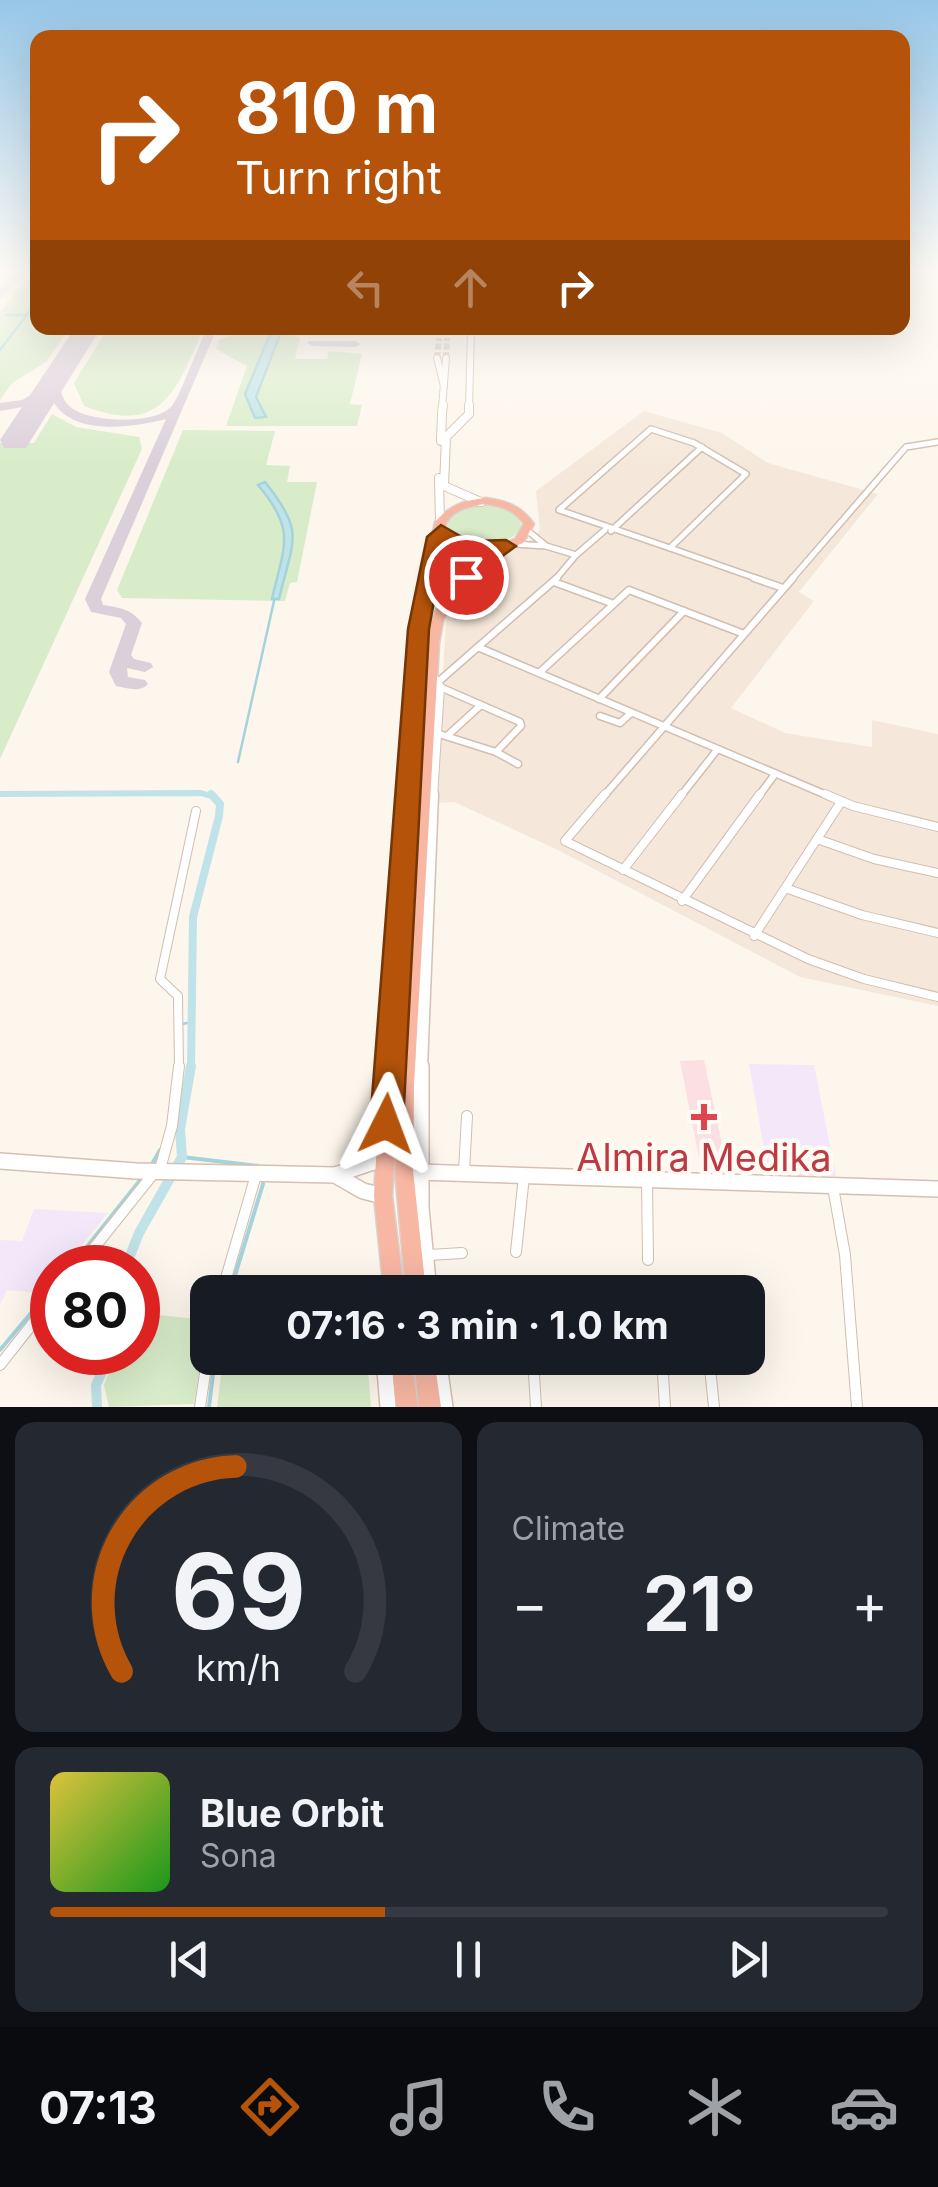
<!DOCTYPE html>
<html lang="en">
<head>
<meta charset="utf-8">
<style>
	:root { --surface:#171b24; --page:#242831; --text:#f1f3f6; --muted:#9ea1a6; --line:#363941; --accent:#b45309 }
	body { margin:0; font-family:Inter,sans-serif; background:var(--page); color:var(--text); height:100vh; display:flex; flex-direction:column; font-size:38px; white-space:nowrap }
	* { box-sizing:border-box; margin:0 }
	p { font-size:32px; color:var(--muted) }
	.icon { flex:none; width:55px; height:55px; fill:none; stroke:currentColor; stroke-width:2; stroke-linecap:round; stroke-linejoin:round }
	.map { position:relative; height:1407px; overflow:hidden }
	.panel { display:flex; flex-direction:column; gap:15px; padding:15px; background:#0d0f14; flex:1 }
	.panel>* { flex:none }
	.banner { position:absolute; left:30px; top:30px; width:880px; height:305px; border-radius:20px; box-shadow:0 10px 40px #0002; background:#b45309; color:#fff; overflow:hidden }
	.speed { position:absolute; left:30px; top:1245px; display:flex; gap:20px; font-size:50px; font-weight:700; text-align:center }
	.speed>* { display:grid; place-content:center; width:130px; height:130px; border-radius:50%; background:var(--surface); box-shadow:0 10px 40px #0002; line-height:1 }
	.speed .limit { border:15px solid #d22; background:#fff; color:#111 }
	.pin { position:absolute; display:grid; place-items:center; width:85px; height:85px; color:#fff; margin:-42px; border:5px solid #fff; border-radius:50%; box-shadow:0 2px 10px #0007 }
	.me { position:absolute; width:110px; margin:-55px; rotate:3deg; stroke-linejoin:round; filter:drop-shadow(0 0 8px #0008) }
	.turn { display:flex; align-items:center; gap:35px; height:210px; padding:0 40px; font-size:45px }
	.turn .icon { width:130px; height:130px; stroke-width:2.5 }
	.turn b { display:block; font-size:70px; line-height:85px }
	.lanes { display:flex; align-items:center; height:95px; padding:0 40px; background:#0003; justify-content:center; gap:50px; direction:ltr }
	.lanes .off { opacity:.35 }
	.big { font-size:75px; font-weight:700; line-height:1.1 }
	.panel .widget { flex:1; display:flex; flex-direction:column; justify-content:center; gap:15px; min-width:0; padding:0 35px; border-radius:20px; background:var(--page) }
	.panel .dial { align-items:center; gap:0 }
	.dial svg { height:260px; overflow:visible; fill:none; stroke:var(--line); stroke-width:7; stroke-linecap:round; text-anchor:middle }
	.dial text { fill:var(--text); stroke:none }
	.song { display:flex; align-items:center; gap:30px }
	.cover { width:120px; height:120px; border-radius:15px; background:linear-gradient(135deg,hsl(50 70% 55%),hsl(120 70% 35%)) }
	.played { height:10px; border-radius:5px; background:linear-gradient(90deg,var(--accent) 40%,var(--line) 40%) }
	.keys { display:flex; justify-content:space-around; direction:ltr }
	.heat { display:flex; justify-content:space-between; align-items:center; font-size:55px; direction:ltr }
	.panel .tiles { flex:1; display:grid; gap:15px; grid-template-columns:1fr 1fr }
	.widget:last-child { grid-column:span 2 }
	.trip { position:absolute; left:190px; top:1275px; width:575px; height:100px; border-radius:20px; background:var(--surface); box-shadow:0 10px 40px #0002; font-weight:700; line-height:100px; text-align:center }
	.tabs { display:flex; height:160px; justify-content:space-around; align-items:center; background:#090b0e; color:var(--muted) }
	.tabs .icon { width:70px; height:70px }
	.tabs .active { color:var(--accent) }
	.tabs b { font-size:45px; color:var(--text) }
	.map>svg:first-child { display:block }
	.residential { fill:#f5e8da }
	.education { fill:#f3e8fa }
	.medical { fill:#fbdfe3 }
	.green { fill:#d8ecc9 }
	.water { fill:#bfe3e8; stroke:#a5d3da; stroke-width:2.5 }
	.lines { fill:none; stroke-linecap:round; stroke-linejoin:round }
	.stream-far1 { stroke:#a5d3da; stroke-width:2.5 }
	.stream { stroke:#a5d3da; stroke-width:4 }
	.canal-far2 { stroke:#bfe3e8; stroke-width:6 }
	.canal-far1 { stroke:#bfe3e8; stroke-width:8 }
	.canal { stroke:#bfe3e8; stroke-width:10 }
	.taxiway { fill:#dbcfda; fill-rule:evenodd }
	.runway { fill:#dbcfda; fill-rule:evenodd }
	.secondary-tunnel { stroke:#dcd0c4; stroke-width:6; stroke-dasharray:6 2.5; stroke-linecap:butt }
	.street-far3-casing { stroke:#d1beb0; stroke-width:8 }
	.street-far2-casing { stroke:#d1beb0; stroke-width:9 }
	.street-far1-casing { stroke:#d1beb0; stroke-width:10 }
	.street-casing { stroke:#d1beb0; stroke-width:12 }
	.secondary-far4-casing { stroke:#d6c0b0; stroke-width:8 }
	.secondary-far3-casing { stroke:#d6c0b0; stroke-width:10 }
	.secondary-far2-casing { stroke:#d6c0b0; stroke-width:12 }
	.secondary-far1-casing { stroke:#d6c0b0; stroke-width:15 }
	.secondary-casing { stroke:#d6c0b0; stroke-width:18 }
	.highway-casing { stroke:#dad1cd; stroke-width:3 }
	.street-far3 { stroke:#fff; stroke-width:5 }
	.street-far2 { stroke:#fff; stroke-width:6 }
	.street-far1 { stroke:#fff; stroke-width:8 }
	.street { stroke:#fff; stroke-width:10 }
	.secondary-far4 { stroke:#fff; stroke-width:6 }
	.secondary-far3 { stroke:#fff; stroke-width:8 }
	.secondary-far2 { stroke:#fff; stroke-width:10 }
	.secondary-far1 { stroke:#fff; stroke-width:12 }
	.secondary { stroke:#fff; stroke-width:15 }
	.highway { fill:#f7b7a3; fill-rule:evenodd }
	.route { fill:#b45309; stroke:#753606; stroke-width:2.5 }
	.health-dot { fill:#e0444e; stroke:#fffaf3; stroke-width:4 }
	.labels { text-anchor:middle; stroke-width:9; stroke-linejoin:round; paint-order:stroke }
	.near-health-label { font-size:38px; fill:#be3a42; stroke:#fffaf3 }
</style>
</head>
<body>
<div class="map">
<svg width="938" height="1407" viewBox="0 0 938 1407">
	<rect width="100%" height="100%" fill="#fdf6ec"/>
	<polygon class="residential" points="644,411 722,433 768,463 878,494 799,592 814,601 731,708 785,733 872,747 872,720 938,734 938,1006 800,977 558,850 454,802 436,803 446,616 454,595 475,574 514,549 523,548 540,530 536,491"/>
	<g class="education">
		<polygon points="749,1064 814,1065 836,1176 769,1176"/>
		<polygon points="34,1209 108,1213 64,1267 52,1268 52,1281 43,1293 7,1290 0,1305 0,1240 22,1241"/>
	</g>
	<polygon class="medical" points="704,1060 728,1173 702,1173 680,1061"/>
	<g class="green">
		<polygon points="35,269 38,328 69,328 46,362 12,383 0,400 0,312"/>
		<path d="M108,328h96c-28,61 -40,109 -120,78l-10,-23z"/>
		<polygon points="286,331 300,338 295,359 327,359 329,351 362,354 350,404 362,405 357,426 226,426 247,366 216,349 219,340 244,331"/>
		<polygon points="52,414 76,427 139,437 142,449 0,759 0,443 34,443"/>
		<polygon points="183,430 275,431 266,465 290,466 287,482 317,482 297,582 290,583 285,601 122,598 117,590"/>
		<path d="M476,504l23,2 17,8 6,12c-15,25 -51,23 -73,8l-4,-13 10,-11z"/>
		<polygon points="138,1313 207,1320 194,1404 109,1407 104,1385 117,1353 138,1352"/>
		<polygon points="223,1358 367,1358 371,1407 217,1407"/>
	</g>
	<g class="water">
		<polygon points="271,332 281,332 256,397 266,417 255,418 245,394"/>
		<path d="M265,482c41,51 28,57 14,117h-7c12,-54 25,-68 -14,-114z"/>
	</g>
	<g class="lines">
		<g class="stream-far1">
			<polyline points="6,315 25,315"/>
			<polyline points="0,350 38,300"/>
			<polyline points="238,762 274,601"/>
			<polyline points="182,1024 192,1022"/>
			<polyline points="175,1044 176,1028"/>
		</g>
		<g class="stream">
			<polyline points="182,1157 258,1166"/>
			<polyline points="152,1164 160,1150"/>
			<polyline points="70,1268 141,1179"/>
			<polyline points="230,1292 263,1184"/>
			<polyline points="0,1350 52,1288"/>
			<polyline points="209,1407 215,1358"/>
		</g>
		<polyline class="canal-far2" points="0,794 201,793 214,797"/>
		<polyline class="canal-far1" points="191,1068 193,917 219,816 220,804 211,794"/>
		<g class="canal">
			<polyline points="125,1268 139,1233 182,1157 180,1129 191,1066"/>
			<polyline points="97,1407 96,1385 111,1352"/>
		</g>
		<g class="taxiway">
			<polygon points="18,269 28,269 0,299 0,290"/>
			<path d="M207,328h10l-116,271 2,6c18,3 28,4 39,18l-11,32 3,4 17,4 2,4 -8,5 -18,-4 1,9 17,3 3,4c-7,9 -22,4 -32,2l-7,-14 17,-48 -5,-6 -30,-6 -6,-13 81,-180c-35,9 -101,19 -117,-26l-20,13 -29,5v-8l22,-3 26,-15 1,-5 4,-2 6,4c2,11 4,20 14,27 19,13 80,16 98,-2 8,-8 29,-65 36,-79z"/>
			<polygon points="309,341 355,341 361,344 355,347 313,346 307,343"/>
		</g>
		<polygon class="runway" points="75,328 101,328 26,448 4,448 0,440"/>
		<g class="secondary-tunnel">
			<polyline points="437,358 439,338"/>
			<polyline points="446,358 447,338"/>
		</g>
		<g class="street-far3-casing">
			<g id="street-far3">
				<polygon points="651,429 694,443 746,474 670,548 559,510"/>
				<polyline points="528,531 545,545"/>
				<polyline points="611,531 702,447"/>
				<polyline points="513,544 546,546 576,555"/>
				<polyline points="670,548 761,580"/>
				<polyline points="472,577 492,574"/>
				<polyline points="555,580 576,555 605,530"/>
				<polyline points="791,580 906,447 938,442"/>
			</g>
		</g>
		<g class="street-far2-casing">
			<g id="street-far2">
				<polyline points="754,578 783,588"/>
				<polyline points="554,582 611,603"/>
				<polyline points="480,648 831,797"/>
				<polyline points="540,672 629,590 744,634"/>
				<polyline points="438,682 557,578"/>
				<polyline points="440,687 520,722 521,726 496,752"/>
				<polyline points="599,699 684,611"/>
				<polyline points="600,716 620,723 631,713"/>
				<polyline points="436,733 496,752 518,764"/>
				<polyline points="447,736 481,705"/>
				<polyline points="603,797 793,578"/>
				<polyline points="680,797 717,750"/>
				<polyline points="758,797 775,774"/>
			</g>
		</g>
		<g class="street-far1-casing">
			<g id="street-far1">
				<polyline points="605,794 565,841 808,959 864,979 938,997"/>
				<polyline points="825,794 853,806 938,827"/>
				<polyline points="820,840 874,859 938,873"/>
				<polyline points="623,870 682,794"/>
				<polyline points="788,889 862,915 938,933"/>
				<polyline points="682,901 760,794"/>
				<polyline points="754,936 841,802"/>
				<polyline points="179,1068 178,996 160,979 196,811"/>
			</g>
		</g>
		<g class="street-casing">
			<g id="street">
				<polyline points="160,1169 172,1126 179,1066"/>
				<polyline points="464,1172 467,1116"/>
				<polyline points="647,1180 648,1260"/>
				<polyline points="833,1187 845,1255 857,1407"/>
				<polyline points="516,1252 524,1176"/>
				<polyline points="429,1255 462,1253"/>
				<polyline points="78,1268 154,1173"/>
				<polyline points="222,1292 256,1175"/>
				<polyline points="533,1358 536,1407"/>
				<polyline points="662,1358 665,1407"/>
				<polyline points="709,1358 714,1407"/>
				<polyline points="0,1365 52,1299"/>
				<polyline points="200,1407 208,1353"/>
			</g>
		</g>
		<g class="secondary-far4-casing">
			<g id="secondary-far4">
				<polyline points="437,358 444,386"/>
				<polyline points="442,408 446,358"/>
				<polyline points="469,408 471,328"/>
			</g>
		</g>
		<g class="secondary-far3-casing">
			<g id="secondary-far3">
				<polyline points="442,413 443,405"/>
				<polyline points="469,413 469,405"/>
				<polyline points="469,414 446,437 444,486 481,502"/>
				<polyline points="441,441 442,414"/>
				<polyline points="439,478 440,522"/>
			</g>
		</g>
		<g class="secondary-far2-casing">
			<polyline id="secondary-far2" points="430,674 439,687 432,797"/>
		</g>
		<g class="secondary-far1-casing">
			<polyline id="secondary-far1" points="421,1068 432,794"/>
		</g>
		<g class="secondary-casing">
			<g id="secondary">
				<polyline points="421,1066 421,1208 429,1292"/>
				<polyline points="0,1161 136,1171 335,1175 385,1158"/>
				<polyline points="419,1172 938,1189"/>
				<polyline points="335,1175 363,1191 383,1196"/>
				<polyline points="384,1358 388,1407"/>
				<polyline points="438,1358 445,1407"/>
			</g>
		</g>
		<g class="highway-casing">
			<g id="highway">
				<path d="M486,498c21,3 35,8 48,26l-11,19 -13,5 -15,16 -41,32 -11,25 -4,22 -25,442 -1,85 13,122h-20l-11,-122 1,-44 -4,70 12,96h-20l-10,-96 14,-252 25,-315 22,-107c14,-16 29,-22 51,-24zM486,504c16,2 28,6 38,20l-9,15c-27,11 -49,8 -71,-10 5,-19 24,-23 42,-25zM442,538c16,12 34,15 54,13 -39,39 -57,29 -69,92l-28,397 5,-96 21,-315z"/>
				<polygon points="391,1358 411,1358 418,1407 396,1407"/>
				<polygon points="414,1358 434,1358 441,1407 419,1407"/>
			</g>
		</g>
		<use href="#street-far3" class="street-far3"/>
		<use href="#street-far2" class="street-far2"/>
		<use href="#street-far1" class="street-far1"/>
		<use href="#street" class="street"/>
		<use href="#secondary-far4" class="secondary-far4"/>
		<use href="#secondary-far3" class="secondary-far3"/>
		<use href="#secondary-far2" class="secondary-far2"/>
		<use href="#secondary-far1" class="secondary-far1"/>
		<use href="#secondary" class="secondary"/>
		<use href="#highway" class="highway"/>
	</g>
	<linearGradient id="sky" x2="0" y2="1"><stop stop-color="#97c7e8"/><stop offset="0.58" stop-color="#fefbf6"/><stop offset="1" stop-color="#fefbf6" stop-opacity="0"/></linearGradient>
	<rect width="938" height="466" fill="url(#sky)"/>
	<polygon class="route" points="441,525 469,541 506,540 516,546 466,583 456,577 486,552 466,553 444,545 429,629 403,1124 398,1134 386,1138 375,1134 370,1124 408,629 427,537"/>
	<path class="health-dot" d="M699 1102h10v10h10v10h-10v10h-10v-10h-10v-10h10z"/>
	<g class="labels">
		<g class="near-health-label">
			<text x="704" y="1171">Almira Medika</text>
		</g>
	</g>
</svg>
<div class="speed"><div class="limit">80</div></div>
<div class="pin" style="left:466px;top:577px;background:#d93025"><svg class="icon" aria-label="arrive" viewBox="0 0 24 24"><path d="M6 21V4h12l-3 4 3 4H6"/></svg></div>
<svg class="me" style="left:386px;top:1124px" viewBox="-20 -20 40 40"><path d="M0-17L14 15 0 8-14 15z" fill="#b45309" stroke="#fff" stroke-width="4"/></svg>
<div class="trip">07:16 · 3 min · 1.0 km</div>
<div class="banner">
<div class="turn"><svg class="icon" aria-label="right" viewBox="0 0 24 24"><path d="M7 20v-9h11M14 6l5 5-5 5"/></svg><div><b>810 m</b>Turn right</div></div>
<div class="lanes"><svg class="icon off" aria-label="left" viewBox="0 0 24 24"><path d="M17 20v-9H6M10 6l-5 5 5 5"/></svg><svg class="icon off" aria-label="ahead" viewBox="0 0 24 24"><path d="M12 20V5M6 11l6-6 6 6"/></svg><svg class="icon" aria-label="right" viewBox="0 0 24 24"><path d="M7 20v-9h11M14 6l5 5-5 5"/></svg></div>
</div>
</div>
<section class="panel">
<div class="tiles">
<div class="widget dial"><svg viewBox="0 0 100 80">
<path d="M14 69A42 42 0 1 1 86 69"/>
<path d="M14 69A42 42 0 0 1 49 6" stroke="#b45309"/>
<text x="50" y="56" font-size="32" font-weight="700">69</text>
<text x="50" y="72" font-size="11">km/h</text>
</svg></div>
<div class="widget"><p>Climate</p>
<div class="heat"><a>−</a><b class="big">21°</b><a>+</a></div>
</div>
<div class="widget">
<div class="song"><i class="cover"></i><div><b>Blue Orbit</b><p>Sona</p></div></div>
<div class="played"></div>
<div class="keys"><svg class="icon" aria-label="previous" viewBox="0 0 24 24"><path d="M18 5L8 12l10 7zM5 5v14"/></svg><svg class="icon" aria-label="pause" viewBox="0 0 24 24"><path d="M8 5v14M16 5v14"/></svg><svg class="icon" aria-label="next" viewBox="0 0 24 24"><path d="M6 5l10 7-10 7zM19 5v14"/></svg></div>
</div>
</div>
</section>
<nav class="tabs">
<b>07:13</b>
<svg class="icon active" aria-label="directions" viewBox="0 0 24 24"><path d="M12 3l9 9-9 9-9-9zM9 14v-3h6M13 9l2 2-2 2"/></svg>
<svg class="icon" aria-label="music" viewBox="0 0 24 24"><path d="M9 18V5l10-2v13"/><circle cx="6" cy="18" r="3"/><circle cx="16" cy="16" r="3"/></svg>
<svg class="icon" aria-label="phone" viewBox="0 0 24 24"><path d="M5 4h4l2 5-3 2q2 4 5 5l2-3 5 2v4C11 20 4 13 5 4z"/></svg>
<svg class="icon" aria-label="climate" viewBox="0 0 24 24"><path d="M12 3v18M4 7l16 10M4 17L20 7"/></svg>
<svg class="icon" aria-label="car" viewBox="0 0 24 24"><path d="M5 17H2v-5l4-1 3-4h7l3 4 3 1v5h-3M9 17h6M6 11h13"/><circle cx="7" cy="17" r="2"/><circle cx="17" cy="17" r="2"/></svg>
</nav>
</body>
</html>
